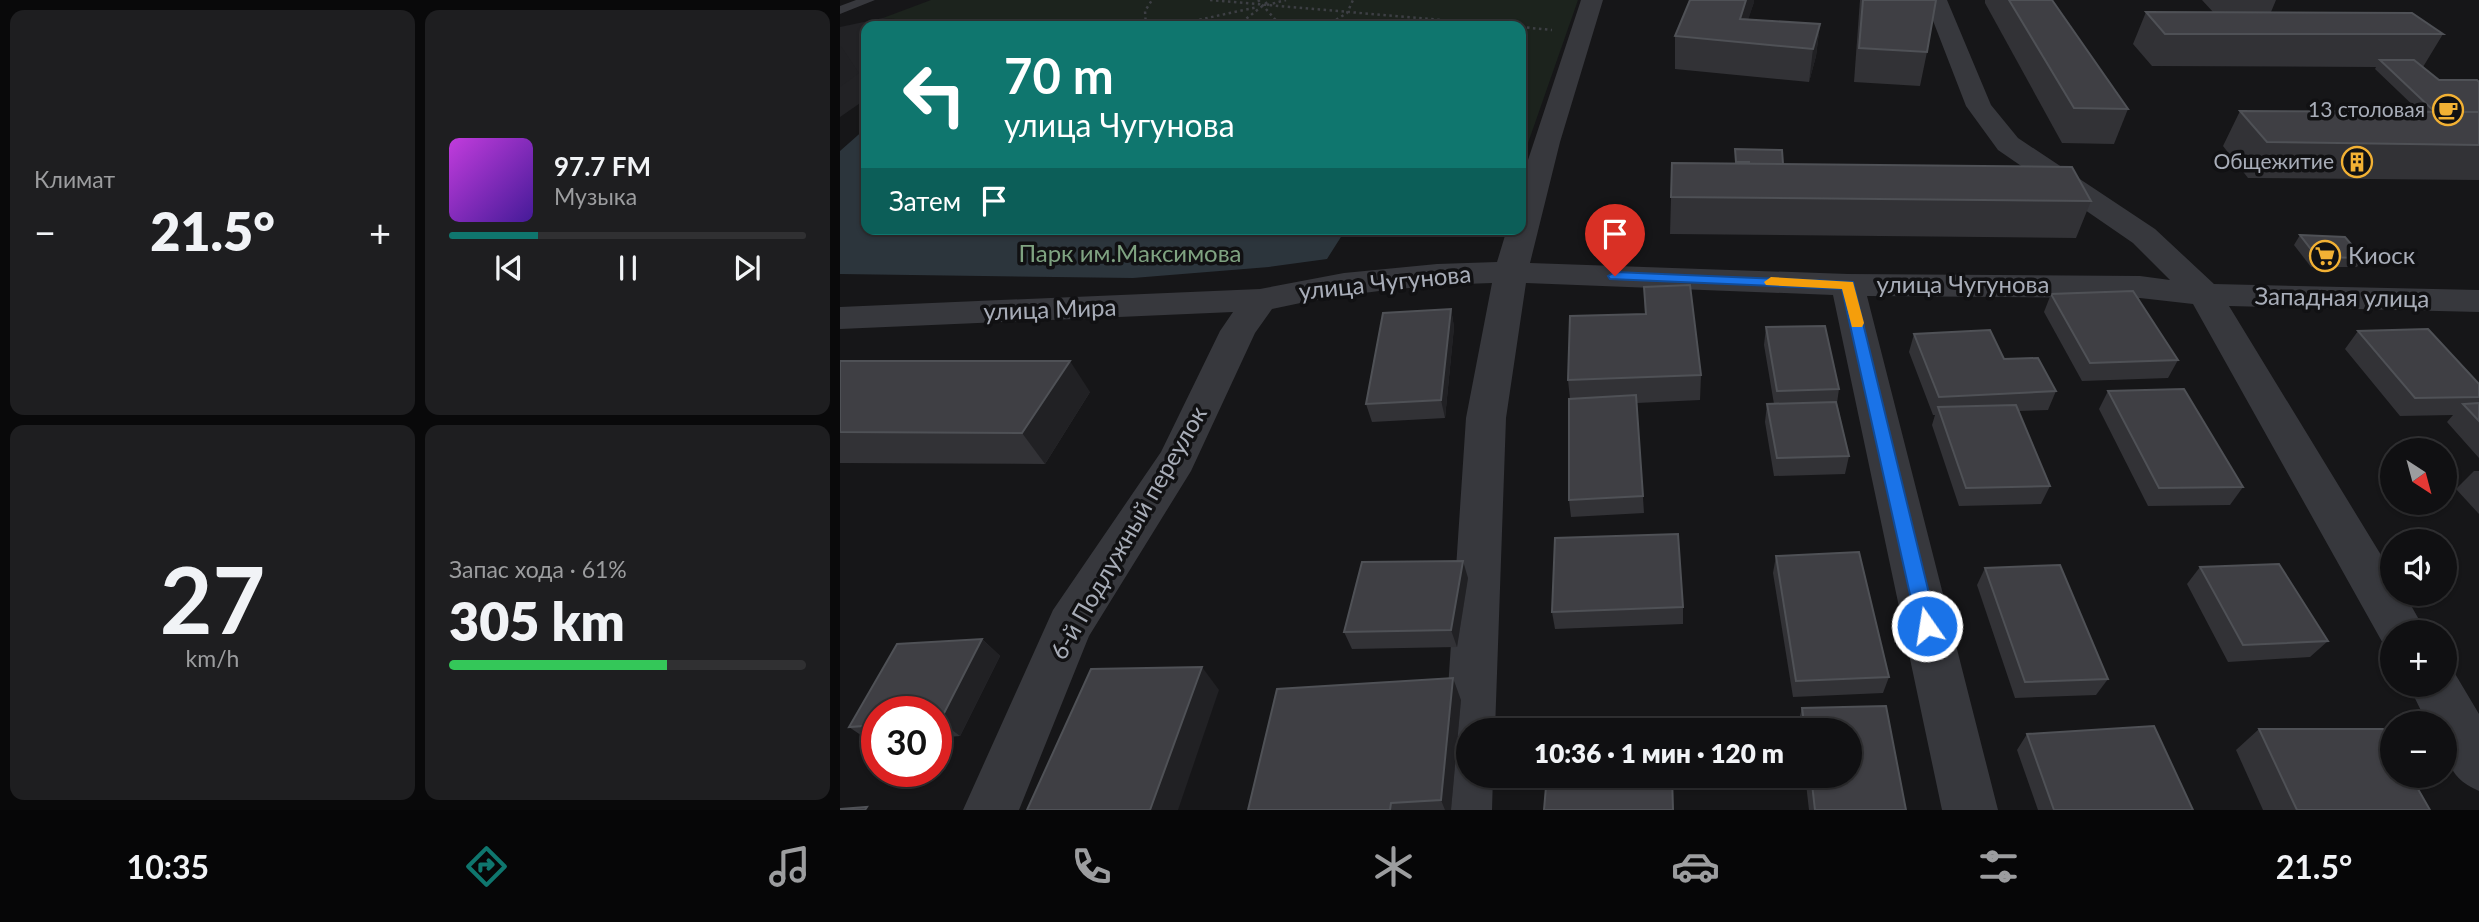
<!DOCTYPE html>
<html lang="ru">
<head>
<meta charset="utf-8">
<style>
	:root { --surface:#101012; --page:#1e1e20; --text:#f1f3f6; --muted:#9c9d9f; --line:#303032; --accent:#0f766e }
	body { margin:0; font-family:Lato,sans-serif; background:var(--page); color:var(--text); height:100vh; display:flex; flex-direction:column; font-size:26px; white-space:nowrap }
	* { box-sizing:border-box; margin:0 }
	p { font-size:23px; color:var(--muted) }
	.icon { flex:none; width:38px; height:38px; fill:none; stroke:currentColor; stroke-width:2; stroke-linecap:round; stroke-linejoin:round }
	.map { position:relative; flex:1; overflow:hidden }
	.drawer { display:flex; flex-direction:column; gap:10px; padding:10px; background:#09090a; width:840px }
	.drawer>* { flex:none }
	.hud { position:absolute; left:21px; top:21px; width:665px; height:214px; border-radius:14px; box-shadow:0 2px 5px #0004,0 0 0 2px var(--line); background:#0f766e; color:#fff; overflow:hidden }
	.needle { width:46px; rotate:144deg }
	.fabs { position:absolute; left:1540px; top:438px; display:grid; gap:14px }
	.fabs a { display:grid; place-items:center; width:77px; height:77px; border-radius:50%; background:var(--surface); box-shadow:0 2px 5px #0004,0 0 0 2px var(--line); font-size:35px }
	.speed { position:absolute; left:21px; top:696px; display:flex; gap:14px; font-size:35px; font-weight:700; text-align:center }
	.speed>* { display:grid; place-content:center; width:91px; height:91px; border-radius:50%; background:var(--surface); box-shadow:0 2px 5px #0004,0 0 0 2px var(--line); line-height:1 }
	.speed .limit { border:10px solid #d22; background:#fff; color:#111 }
	.pin { position:absolute; display:grid; place-items:center; width:60px; height:60px; color:#fff; margin:-72px -30px; border-radius:50% 50% 50% 0; rotate:-45deg; box-shadow:0 0 7px #0007 }
	.pin .icon { rotate:45deg }
	.me { position:absolute; width:77px; margin:-38px; rotate:347deg; stroke-linejoin:round; filter:drop-shadow(0 0 5px #0008) }
	.turn { display:flex; align-items:center; gap:24px; height:147px; padding:0 28px; font-size:32px }
	.turn .icon { width:91px; height:91px; stroke-width:2.5 }
	.turn b { display:block; font-size:49px; line-height:60px }
	.then { display:flex; align-items:center; height:66px; padding:0 28px; background:#0003; gap:14px; font-size:26px }
	.big { font-size:52px; font-weight:800; line-height:1.1 }
	.drawer .tile { flex:1; display:flex; flex-direction:column; justify-content:center; gap:10px; min-width:0; padding:0 24px; border-radius:14px; background:var(--page) }
	.drawer .dial { align-items:center; gap:0 }
	.dial b { font-size:91px; line-height:1 }
	.song { display:flex; align-items:center; gap:21px }
	.cover { width:84px; height:84px; border-radius:10px; background:linear-gradient(135deg,hsl(290 70% 55%),hsl(260 70% 35%)) }
	.played { height:7px; border-radius:4px; background:linear-gradient(90deg,var(--accent) 25%,var(--line) 25%) }
	.keys { display:flex; justify-content:space-around; direction:ltr }
	.heat { display:flex; justify-content:space-between; align-items:center; font-size:38px; direction:ltr }
	.charge { height:10px; border-radius:5px; background:linear-gradient(90deg,#34c759 61%,var(--line) 0) }
	.drawer .tiles { flex:1; display:grid; gap:10px; grid-template-columns:repeat(2,1fr) }
	.trip { position:absolute; left:616px; top:718px; width:406px; height:70px; border-radius:35px; background:var(--surface); box-shadow:0 2px 5px #0004,0 0 0 2px var(--line); font-weight:800; line-height:70px; text-align:center }
	.tabs { display:flex; height:112px; justify-content:space-around; align-items:center; background:#060607; color:var(--muted) }
	.tabs .icon { width:49px; height:49px }
	.tabs .selected { color:var(--accent) }
	.tabs b { font-size:32px; color:var(--text) }
	main { display:flex; flex:1; min-height:0 }
	.map>svg:first-child { display:block }
	.built { fill:#222225 }
	.green { fill:#1c231d }
	.water { fill:#2c353c }
	.lines { fill:none; stroke-linecap:round; stroke-linejoin:round }
	.path { stroke:#3d3f44; stroke-width:2.5; stroke-dasharray:2.5 3.5; stroke-linecap:butt }
	.lane { fill:#37383d; fill-rule:evenodd }
	.street { fill:#37383d; fill-rule:evenodd }
	.wall { fill:#323236 }
	.shaded-wall { fill:#212124 }
	.building { fill:#3f3f44; stroke:#4f5156; stroke-width:2 }
	.route { fill:#1a73e8; stroke:#114b97; stroke-width:2 }
	.slow { fill:#f59e0b }
	.labels { text-anchor:middle; stroke-width:7; stroke-linejoin:round; paint-order:stroke }
	.far-poi-label { font-size:21px; fill:#a8adb8; stroke:#111113; text-anchor:end }
	.park-label { font-size:24px; fill:#7fa381; stroke:#111113 }
	.poi-label { font-size:24px; fill:#a8adb8; stroke:#111113; text-anchor:start }
	.street-label { font-size:24px; fill:#a8adb8; stroke:#111113 }
</style>
</head>
<body>
<main>
<section class="drawer">
<div class="tiles">
<div class="tile"><p>Климат</p>
<div class="heat"><a>−</a><b class="big">21.5°</b><a>+</a></div>
</div>
<div class="tile">
<div class="song"><i class="cover"></i><div><b>97.7 FM</b><p>Музыка</p></div></div>
<div class="played"></div>
<div class="keys"><svg class="icon" aria-label="previous" viewBox="0 0 24 24"><path d="M18 5L8 12l10 7zM5 5v14"/></svg><svg class="icon" aria-label="pause" viewBox="0 0 24 24"><path d="M8 5v14M16 5v14"/></svg><svg class="icon" aria-label="next" viewBox="0 0 24 24"><path d="M6 5l10 7-10 7zM19 5v14"/></svg></div>
</div>
<div class="tile dial"><b>27</b><p>km/h</p></div>
<div class="tile"><p>Запас хода · 61%</p><b class="big">305 km</b><div class="charge"></div></div>
</div>
</section>
<div class="map">
<svg width="1639" height="810" viewBox="0 0 1639 810">
	<rect width="100%" height="100%" fill="#161618"/>
	<polygon class="built" points="43,18 136,26 26,26 26,99 0,117 0,27"/>
	<polygon class="green" points="91,0 738,0 681,163 681,26 135,26 43,18"/>
	<polygon class="water" points="26,128 26,229 506,229 487,259 429,267 293,278 0,274 0,151"/>
	<g class="lines">
		<g class="path">
			<polyline points="370,0 671,26"/>
			<polyline points="418,0 441,26"/>
			<polyline points="427,5 446,0"/>
			<polyline points="306,26 305,11 312,0"/>
			<polyline points="330,26 418,7"/>
			<polyline points="397,26 430,0"/>
			<polyline points="486,26 507,13 513,0"/>
			<polyline points="681,27 712,30"/>
		</g>
		<polygon class="lane" points="16,0 35,0 0,14 0,6"/>
		<g class="street">
			<path d="M741,0h22l-43,142 -30,121 318,11 292,2 30,4 -37,-37 -135,-93 -32,-44 -41,-106h22l44,105 27,33 137,91 59,55 265,6v22l-250,-6 163,267v20h12l22,39h-34v18l-7,-3 -192,-343 -53,-6 -273,-2 131,514h-56l-109,-515 -307,-12 -20,135 -11,312h-27v45h25l-1,35h-56l9,-76 21,-316 26,-135c-75,2 -147,10 -220,26l-17,24 -64,138 -102,165 -70,174h-56l90,-200 108,-158 59,-121 13,-19 -393,17v-22l420,-18 84,-16 93,-9 60,-2 10,-33h14v-48z"/>
			<path d="M1605,665l6,2 28,47v77c-33,-14 -34,-35 -34,-68h-18l-19,-39h37z"/>
		</g>
	</g>
	<g class="wall">
		<polygon points="1020,0 1096,0 1087,52 1080,86 1014,82"/>
		<polygon points="1145,0 1169,0 1288,109 1274,144 1222,143 1145,3"/>
		<polygon points="1362,0 1436,0 1431,12 1603,34 1583,67 1599,80 1639,82 1639,180 1408,178 1383,146 1400,111 1580,112 1535,69 1536,67 1312,66 1293,44 1306,12 1373,12"/>
		<polygon points="914,2 908,19 980,24 976,56 969,82 835,69 835,36"/>
		<polygon points="895,149 943,164 1251,201 1236,238 830,234 832,163 895,164"/>
		<polygon points="1460,235 1523,258 1517,267 1471,267 1454,245"/>
		<polygon points="804,287 861,375 860,400 797,403 804,513 731,517 729,500 730,399 728,380 805,314"/>
		<polygon points="1211,294 1338,360 1328,378 1242,381 1204,312"/>
		<polygon points="611,309 614,327 605,418 532,422 526,404"/>
		<polygon points="926,327 999,389 997,403 1009,456 1005,474 934,476 925,422 927,404 934,404 924,345"/>
		<polygon points="1518,331 1639,384 1639,458 1607,422 1613,415 1560,416 1505,349"/>
		<polygon points="1074,334 1164,359 1216,391 1208,410 1178,411 1210,486 1201,504 1119,506 1092,425 1095,415 1093,415 1069,352"/>
		<polygon points="0,361 250,392 205,464 0,463"/>
		<polygon points="1268,391 1403,487 1390,505 1308,506 1259,409"/>
		<polygon points="1634,471 1639,471 1639,514 1616,489"/>
		<polygon points="936,556 1049,677 1043,693 953,697 933,573"/>
		<polygon points="1360,567 1488,641 1470,657 1388,662 1347,584"/>
		<polygon points="1145,568 1268,679 1256,695 1175,698 1137,585"/>
		<polygon points="628,578 617,647 512,649 504,632"/>
		<polygon points="843,607 843,624 715,629 712,612"/>
		<polygon points="142,639 160,656 120,736 96,738 96,712 37,712 37,742 31,742 9,727"/>
		<polygon points="621,700 611,810 408,810"/>
		<polygon points="1046,706 1066,810 969,810 965,775 1010,775 1010,730 959,730 958,723 962,708"/>
		<polygon points="1419,729 1590,810 1423,810 1396,750"/>
		<polygon points="1187,734 1353,810 1198,810 1177,750"/>
	</g>
	<g class="shaded-wall">
		<polygon points="906,0 914,0 914,2 901,42 900,19"/>
		<polygon points="980,24 976,56 969,82 973,49"/>
		<polygon points="1,46 19,73 0,87 0,47"/>
		<polygon points="611,309 614,327 605,418 601,400"/>
		<polygon points="230,361 250,392 205,464 182,433"/>
		<polygon points="623,561 628,578 617,647 611,630"/>
		<polygon points="142,639 160,656 120,736 100,721"/>
		<polygon points="362,667 379,690 338,810 310,810"/>
		<polygon points="613,678 621,700 611,810 605,810 601,800"/>
	</g>
	<g class="building">
		<polygon points="850,0 906,0 900,19 980,24 973,49 835,36"/>
		<polygon points="1023,0 1096,0 1087,52 1019,48"/>
		<polygon points="1169,0 1212,0 1288,109 1234,108"/>
		<polygon points="1306,12 1572,13 1603,34 1325,34"/>
		<polygon points="1540,60 1574,60 1599,80 1637,80 1639,82 1639,112 1595,112"/>
		<polygon points="1400,111 1639,112 1639,145 1427,142"/>
		<polygon points="895,149 942,150 943,164 909,164 909,162 896,162"/>
		<polygon points="832,163 1232,167 1251,201 831,197"/>
		<polygon points="1460,235 1505,237 1523,258 1477,257"/>
		<polygon points="850,285 861,375 728,380 730,316 806,314 804,287"/>
		<polygon points="1293,291 1338,360 1250,363 1211,294"/>
		<polygon points="611,309 601,400 526,404 543,313"/>
		<polygon points="985,326 999,389 937,391 926,327"/>
		<polygon points="1588,329 1639,384 1639,397 1575,398 1518,331"/>
		<polygon points="1150,330 1164,359 1198,358 1216,391 1099,397 1074,334"/>
		<polygon points="0,361 230,361 182,433 0,432"/>
		<polygon points="1344,389 1403,487 1319,488 1268,391"/>
		<polygon points="796,395 803,496 729,500 729,399"/>
		<polygon points="996,402 1009,456 937,458 927,404"/>
		<polygon points="1639,403 1639,421 1623,404"/>
		<polygon points="1176,405 1210,486 1126,488 1098,407"/>
		<polygon points="838,534 843,607 712,612 715,538"/>
		<polygon points="1019,552 1049,677 956,681 936,556"/>
		<polygon points="623,561 611,630 504,632 522,562"/>
		<polygon points="1439,564 1488,641 1403,645 1360,567"/>
		<polygon points="1220,565 1268,679 1185,682 1145,568"/>
		<polygon points="142,639 100,721 96,721 96,712 37,712 37,725 9,727 57,644"/>
		<polygon points="362,667 310,810 187,810 251,669"/>
		<polygon points="613,678 601,800 551,803 550,810 408,810 437,689"/>
		<polygon points="1046,706 1066,810 975,810 971,775 1010,775 1010,730 965,730 962,708"/>
		<polygon points="1314,726 1353,810 1214,810 1187,734"/>
		<polygon points="1419,729 1543,729 1552,744 1552,775 1570,775 1590,810 1457,810"/>
		<polygon points="707,775 800,775 800,777 832,776 833,810 704,810"/>
		<polygon points="27,807 25,810 0,810 0,809"/>
	</g>
	<polygon class="route" points="775,272 1013,282 1097,626 1094,632 1087,635 1080,632 1077,626 1002,289 770,279 768,276"/>
	<polygon class="slow" points="931,277 1013,282 1024,323 1022,327 1012,327 1002,289 926,285 924,282"/>
	<defs>
		<g id="cafe-ring" transform="scale(1.575)"><circle r="9.5" fill="#111113" stroke="#f2b134" stroke-width="1.5"/><path d="M-5.5-4.5H6V0H3Q3 3.5 0 3.5H-2.5Q-5.5 3.5-5.5 0ZM3-3.2v2h1.7v-2ZM-6 4.5H4V6H-6Z" fill="#f2b134"/></g>
		<g id="building-ring" transform="scale(1.575)"><circle r="9.5" fill="#111113" stroke="#f2b134" stroke-width="1.5"/><path d="M-4-6H4V6H1V3H-1V6H-4ZM-2.5-4.3h1.7v1.8h-1.7ZM.8-4.3h1.7v1.8H.8ZM-2.5-1h1.7V.8h-1.7ZM.8-1h1.7V.8H.8Z" fill="#f2b134"/></g>
		<g id="supermarket-ring" transform="scale(1.575)"><circle r="9.5" fill="#111113" stroke="#f2b134" stroke-width="1.5"/><path d="M-6-5.5h2.5l.6 2H6L4.5 2H-2.5L-4.4-4H-6ZM-1.5 3.2a1.3 1.3 0 1 0 .1 0ZM3 3.2a1.3 1.3 0 1 0 .1 0Z" fill="#f2b134"/></g>
	</defs>
	<g fill-rule="evenodd">
		<use href="#cafe-ring" x="1608" y="110"/>
		<use href="#building-ring" x="1517" y="162"/>
		<use href="#supermarket-ring" x="1485" y="256"/>
	</g>
	<g class="labels">
		<g class="far-poi-label">
			<text x="1585" y="117">13 столовая</text>
			<text x="1494" y="169">Общежитие</text>
		</g>
		<g class="park-label">
			<text x="290" y="262">Парк им.Максимова</text>
		</g>
		<g class="poi-label">
			<text x="1508" y="264">Киоск</text>
		</g>
		<g class="street-label">
			<text transform="translate(545 283) rotate(-6)" y="8">улица Чугунова</text>
			<text x="1123" y="293">улица Чугунова</text>
			<text transform="translate(1502 298) rotate(1)" y="8">Западная улица</text>
			<text transform="translate(210 310) rotate(-2)" y="8">улица Мира</text>
			<text transform="translate(289 533) rotate(-60)" y="8">6-й Подлужный переулок</text>
		</g>
	</g>
</svg>
<div class="fabs">
<a><svg class="needle" viewBox="-14 -14 28 28"><path d="M0-13l5 13h-10z" fill="#e53935"/><path d="M0 13l5-13h-10z" fill="#9c9d9f"/></svg></a>
<a><svg class="icon" aria-label="sound" viewBox="0 0 24 24"><path d="M4 9h4l5-4v14l-5-4H4zM17 9q2 3 0 6"/></svg></a>
<a>+</a>
<a>−</a>
</div>
<div class="speed"><div class="limit">30</div></div>
<div class="pin" style="left:775px;top:276px;background:#d93025"><svg class="icon" aria-label="arrive" viewBox="0 0 24 24"><path d="M6 21V4h12l-3 4 3 4H6"/></svg></div>
<svg class="me" style="left:1087px;top:626px" viewBox="-20 -20 40 40"><circle r="17" fill="#1a73e8" stroke="#fff" stroke-width="3"/><path d="M0-11L8 9 0 5-8 9z" fill="#fff"/></svg>
<div class="trip">10:36 · 1 мин · 120 m</div>
<div class="hud">
<div class="turn"><svg class="icon" aria-label="left" viewBox="0 0 24 24"><path d="M17 20v-9H6M10 6l-5 5 5 5"/></svg><div><b>70 m</b>улица Чугунова</div></div>
<div class="then">Затем<svg class="icon" aria-label="arrive" viewBox="0 0 24 24"><path d="M6 21V4h12l-3 4 3 4H6"/></svg></div>
</div>
</div>
</main>
<nav class="tabs">
<b>10:35</b>
<svg class="icon selected" aria-label="directions" viewBox="0 0 24 24"><path d="M12 3l9 9-9 9-9-9zM9 14v-3h6M13 9l2 2-2 2"/></svg>
<svg class="icon" aria-label="music" viewBox="0 0 24 24"><path d="M9 18V5l10-2v13"/><circle cx="6" cy="18" r="3"/><circle cx="16" cy="16" r="3"/></svg>
<svg class="icon" aria-label="phone" viewBox="0 0 24 24"><path d="M5 4h4l2 5-3 2q2 4 5 5l2-3 5 2v4C11 20 4 13 5 4z"/></svg>
<svg class="icon" aria-label="climate" viewBox="0 0 24 24"><path d="M12 3v18M4 7l16 10M4 17L20 7"/></svg>
<svg class="icon" aria-label="car" viewBox="0 0 24 24"><path d="M5 17H2v-5l4-1 3-4h7l3 4 3 1v5h-3M9 17h6M6 11h13"/><circle cx="7" cy="17" r="2"/><circle cx="17" cy="17" r="2"/></svg>
<svg class="icon" aria-label="filters" viewBox="0 0 24 24"><path d="M4 7h16M4 17h16"/><circle cx="9" cy="7" r="2"/><circle cx="15" cy="17" r="2"/></svg>
<b>21.5°</b>
</nav>
</body>
</html>
